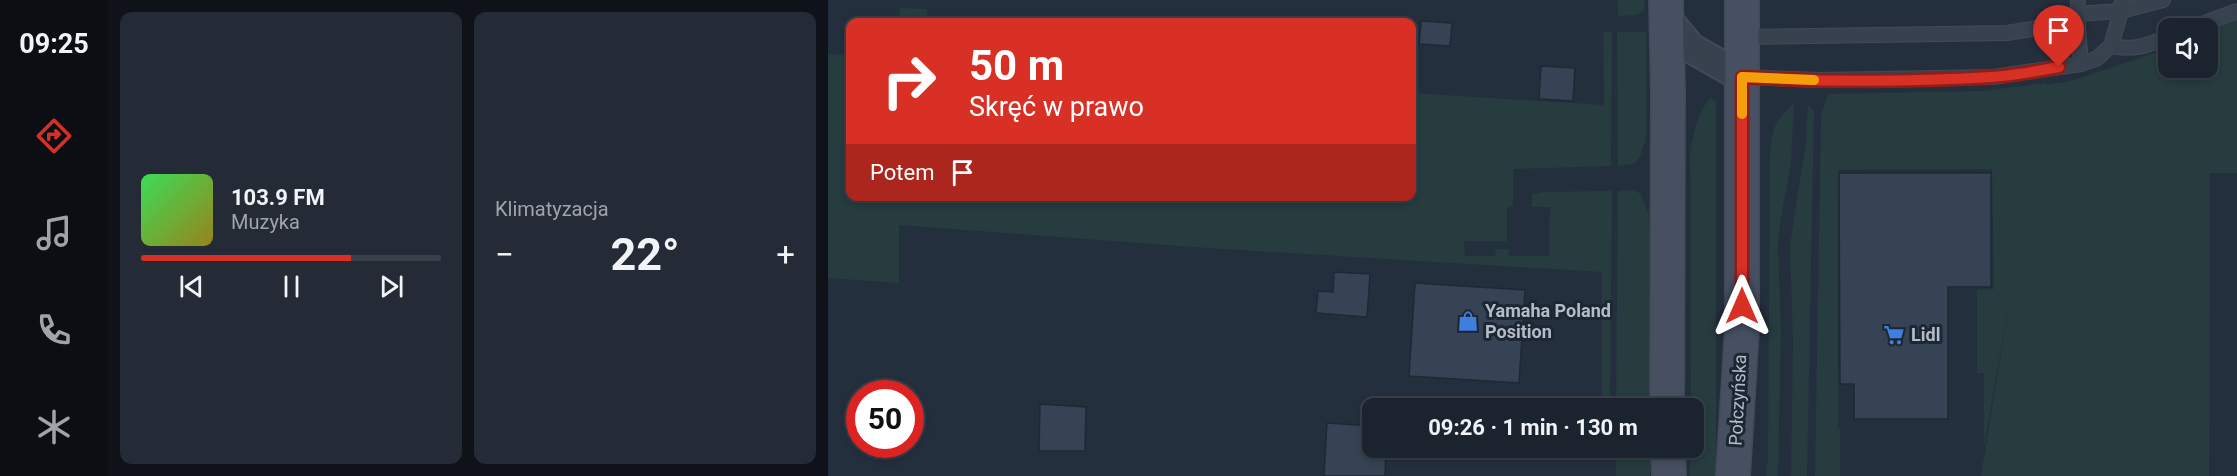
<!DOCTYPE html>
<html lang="pl">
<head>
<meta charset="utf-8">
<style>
	:root { --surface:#1b232e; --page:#242b36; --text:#f1f3f6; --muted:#a0a4aa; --line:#39404a; --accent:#d93025 }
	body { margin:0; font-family:Roboto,sans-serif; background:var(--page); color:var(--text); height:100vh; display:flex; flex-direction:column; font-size:22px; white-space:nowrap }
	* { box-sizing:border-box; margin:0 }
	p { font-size:20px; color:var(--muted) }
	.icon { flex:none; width:33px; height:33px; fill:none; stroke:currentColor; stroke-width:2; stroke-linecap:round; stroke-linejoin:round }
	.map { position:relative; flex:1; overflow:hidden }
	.side { display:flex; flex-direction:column; gap:12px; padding:12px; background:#0f1319; width:720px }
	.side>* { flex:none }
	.banner { position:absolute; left:18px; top:18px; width:570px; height:183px; border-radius:12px; box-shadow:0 3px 9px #0003,0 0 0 2px var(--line); background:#d93025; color:#fff; overflow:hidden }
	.buttons { position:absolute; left:1330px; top:18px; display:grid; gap:12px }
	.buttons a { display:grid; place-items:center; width:60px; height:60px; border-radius:12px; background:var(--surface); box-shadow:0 3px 9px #0003,0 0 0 2px var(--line); font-size:30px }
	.speed { position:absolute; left:18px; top:380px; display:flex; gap:12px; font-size:30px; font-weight:700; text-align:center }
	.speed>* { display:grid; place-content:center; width:78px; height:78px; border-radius:50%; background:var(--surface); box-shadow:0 3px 9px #0003,0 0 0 2px var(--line); line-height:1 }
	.speed .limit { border:9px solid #d22; background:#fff; color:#111 }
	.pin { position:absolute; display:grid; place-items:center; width:51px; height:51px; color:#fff; margin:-62px -26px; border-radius:50% 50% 50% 0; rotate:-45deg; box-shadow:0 0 6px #0007 }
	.pin .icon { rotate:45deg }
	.me { position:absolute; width:66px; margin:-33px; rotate:0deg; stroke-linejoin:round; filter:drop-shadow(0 0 4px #0008) }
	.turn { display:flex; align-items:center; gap:21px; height:126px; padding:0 24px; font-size:27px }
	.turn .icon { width:78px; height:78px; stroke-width:2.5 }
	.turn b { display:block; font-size:42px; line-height:51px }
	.then { display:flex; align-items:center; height:57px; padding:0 24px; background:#0003; gap:12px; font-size:22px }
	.big { font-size:45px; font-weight:700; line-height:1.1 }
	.side .tile { flex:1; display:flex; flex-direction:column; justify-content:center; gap:9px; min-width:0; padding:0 21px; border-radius:12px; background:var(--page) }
	.song { display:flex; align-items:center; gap:18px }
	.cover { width:72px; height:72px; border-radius:9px; background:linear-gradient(135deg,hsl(130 70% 55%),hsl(50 70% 35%)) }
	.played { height:6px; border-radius:3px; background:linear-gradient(90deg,var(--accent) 70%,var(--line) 70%) }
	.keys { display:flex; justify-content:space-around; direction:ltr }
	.heat { display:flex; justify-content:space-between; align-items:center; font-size:33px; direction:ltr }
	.side .tiles { flex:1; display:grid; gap:12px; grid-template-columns:repeat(2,1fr) }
	.trip { position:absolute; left:534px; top:398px; width:342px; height:60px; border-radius:12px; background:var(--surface); box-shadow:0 3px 9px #0003,0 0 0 2px var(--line); font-weight:700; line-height:60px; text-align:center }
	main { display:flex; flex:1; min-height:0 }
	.dock { display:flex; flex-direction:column; width:108px; justify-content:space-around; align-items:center; background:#0b0e12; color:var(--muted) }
	.dock .icon { width:42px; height:42px }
	.dock .current { color:var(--accent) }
	.dock b { font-size:27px; color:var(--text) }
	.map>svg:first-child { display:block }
	.green { fill:#263c3f }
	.building { fill:#364354; stroke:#1f2835; stroke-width:1.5 }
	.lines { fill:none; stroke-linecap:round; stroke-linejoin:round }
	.lane-casing { stroke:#414a57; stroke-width:16 }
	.street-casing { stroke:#414a57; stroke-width:32 }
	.secondary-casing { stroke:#414a57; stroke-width:36 }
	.lane { stroke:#38414e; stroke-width:14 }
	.street { stroke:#38414e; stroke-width:28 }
	.secondary { stroke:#465061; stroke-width:33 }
	.route-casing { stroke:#8d1f18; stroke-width:15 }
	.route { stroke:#d93025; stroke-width:10 }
	.slow { stroke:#f59e0b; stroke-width:10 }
	.labels { text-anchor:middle; stroke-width:6; stroke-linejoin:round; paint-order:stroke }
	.poi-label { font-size:18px; font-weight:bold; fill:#b4bcc9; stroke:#1d2633; text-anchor:start }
	.street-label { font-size:18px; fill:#b4bcc9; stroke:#1d2633 }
</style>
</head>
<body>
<main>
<nav class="dock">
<b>09:25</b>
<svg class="icon current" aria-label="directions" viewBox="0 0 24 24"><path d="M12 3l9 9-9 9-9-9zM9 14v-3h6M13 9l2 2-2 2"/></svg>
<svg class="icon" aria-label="music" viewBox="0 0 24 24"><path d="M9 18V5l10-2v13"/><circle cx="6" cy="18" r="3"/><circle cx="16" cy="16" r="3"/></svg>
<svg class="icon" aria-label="phone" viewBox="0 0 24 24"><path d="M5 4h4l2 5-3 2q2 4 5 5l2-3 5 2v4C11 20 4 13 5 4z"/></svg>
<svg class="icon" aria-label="climate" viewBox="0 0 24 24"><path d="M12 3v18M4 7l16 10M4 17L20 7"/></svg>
</nav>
<section class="side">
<div class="tiles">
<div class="tile">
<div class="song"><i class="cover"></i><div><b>103.9 FM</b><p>Muzyka</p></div></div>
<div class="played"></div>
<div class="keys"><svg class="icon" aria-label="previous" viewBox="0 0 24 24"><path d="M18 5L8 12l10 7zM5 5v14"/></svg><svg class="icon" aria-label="pause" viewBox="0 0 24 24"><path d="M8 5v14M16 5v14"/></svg><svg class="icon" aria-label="next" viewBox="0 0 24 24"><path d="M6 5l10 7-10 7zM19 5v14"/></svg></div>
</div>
<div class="tile"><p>Klimatyzacja</p>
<div class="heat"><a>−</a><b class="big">22°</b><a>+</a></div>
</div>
</div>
</section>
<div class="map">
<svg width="1409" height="476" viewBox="0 0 1409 476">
	<rect width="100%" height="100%" fill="#242f3e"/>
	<g class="green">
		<polygon points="790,0 816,0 817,10 808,15 790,16"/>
		<polygon points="72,8 99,9 99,22 71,22"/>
		<polygon points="1409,18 1409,173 1382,173 1381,476 1153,476 1183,292 1156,447 1156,373 1149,373 1149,290 1166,289 1164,169 1010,170 1010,428 1012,429 1012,476 987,476 993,116 1000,94 1154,91 1218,83 1219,85 1243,81 1341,48 1341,68 1380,68 1380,30"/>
		<polygon points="775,32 784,32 783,166 685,169 685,206 679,208 679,241 636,241 637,256 667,256 668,249 681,249 681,256 721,256 722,207 704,207 704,194 715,192 784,191 782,408 774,408 774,272 379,248 71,225 71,283 0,278 0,54 22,55 22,196 584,196 584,93 776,105"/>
		<polygon points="789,32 818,32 818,142 816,144 812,157 805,164 790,166"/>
		<path d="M882,98l6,4v374h-26v-29h4v-39h-3l-1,-254c3,-19 7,-41 20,-56z"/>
		<path d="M966,103l-3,60 -11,60 -2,24 3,83 -3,146h-12l2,-18 2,-301c2,-29 3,-34 24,-54z"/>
		<polygon points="980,105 986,112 979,476 963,476 965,343 962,245 978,141"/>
		<polygon points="805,190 813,194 821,216 821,394 814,408 788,408 790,191"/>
		<polygon points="788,447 819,447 822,459 822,476 788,476"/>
	</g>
	<g class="building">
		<polygon points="593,21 624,23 622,46 591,44"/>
		<polygon points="713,66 747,68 745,101 711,99"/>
		<polygon points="1011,173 1163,173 1163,287 1120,287 1120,419 1026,419 1026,384 1012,384"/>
		<polygon points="506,272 542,274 539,317 488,313 490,291 505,292"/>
		<polygon points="587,283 697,290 691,383 581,376"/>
		<polygon points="212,404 258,407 257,451 211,451"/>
		<polygon points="499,423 544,426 544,447 558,447 557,476 496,476"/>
	</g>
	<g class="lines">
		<g class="lane-casing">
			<g id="lane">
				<polyline points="1250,0 1249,14 1253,64"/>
				<polyline points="1363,28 1409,11"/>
				<polyline points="914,37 1179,33 1216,27 1249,14 1293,11 1335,0"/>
				<path d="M1283,46c23,5 36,-1 58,-9"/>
				<polyline points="914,77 991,80 1165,77 1253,64 1268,59 1283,46 1293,11 1294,0"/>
			</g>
		</g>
		<g class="street-casing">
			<polyline id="street" points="838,18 863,48 914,77"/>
		</g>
		<g class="secondary-casing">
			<g id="secondary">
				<polyline points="838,0 840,93 839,408"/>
				<polyline points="840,447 841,476"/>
				<polyline points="905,476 914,328 914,0"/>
			</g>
		</g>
		<use href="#lane" class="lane"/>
		<use href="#street" class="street"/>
		<use href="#secondary" class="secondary"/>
	</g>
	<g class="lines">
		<g class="route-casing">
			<path id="route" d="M914,306v-229c81,5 167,5 249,0 22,-1 45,-6 68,-10"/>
		</g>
		<use href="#route" class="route"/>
		<polyline class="slow" points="914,114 914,77 986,80"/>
	</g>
	<defs>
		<g id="shop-bare" transform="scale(1.62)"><path d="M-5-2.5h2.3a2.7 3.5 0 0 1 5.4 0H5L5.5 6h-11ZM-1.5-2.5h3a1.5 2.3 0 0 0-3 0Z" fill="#3f7fe0" stroke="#1d2633" stroke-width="2.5" paint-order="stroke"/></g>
		<g id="supermarket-bare" transform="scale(1.62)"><path d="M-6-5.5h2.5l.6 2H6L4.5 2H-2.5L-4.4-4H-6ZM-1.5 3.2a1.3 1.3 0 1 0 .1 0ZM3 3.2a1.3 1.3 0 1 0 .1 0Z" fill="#3f7fe0" stroke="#1d2633" stroke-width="2.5" paint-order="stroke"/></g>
	</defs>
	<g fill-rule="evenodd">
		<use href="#shop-bare" x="640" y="321"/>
		<use href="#supermarket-bare" x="1066" y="335"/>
	</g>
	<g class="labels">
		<g class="poi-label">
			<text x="657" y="317">Yamaha Poland<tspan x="657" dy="21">Position</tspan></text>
			<text x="1083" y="341">Lidl</text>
		</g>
		<g class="street-label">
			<text transform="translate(910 400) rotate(-87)" y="6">Połczyńska</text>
		</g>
	</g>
</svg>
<div class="buttons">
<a><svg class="icon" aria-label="sound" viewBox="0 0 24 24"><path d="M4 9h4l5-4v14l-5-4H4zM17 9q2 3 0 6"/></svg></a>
</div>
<div class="speed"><div class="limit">50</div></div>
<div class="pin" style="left:1231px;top:67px;background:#d93025"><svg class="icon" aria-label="arrive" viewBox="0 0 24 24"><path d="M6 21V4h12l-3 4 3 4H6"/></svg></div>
<svg class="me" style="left:914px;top:306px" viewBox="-20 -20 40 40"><path d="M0-17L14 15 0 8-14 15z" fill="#d93025" stroke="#fff" stroke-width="4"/></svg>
<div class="trip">09:26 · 1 min · 130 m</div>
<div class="banner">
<div class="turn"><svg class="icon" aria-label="right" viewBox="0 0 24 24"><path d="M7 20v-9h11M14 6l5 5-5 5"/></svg><div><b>50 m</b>Skręć w prawo</div></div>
<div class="then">Potem<svg class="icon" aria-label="arrive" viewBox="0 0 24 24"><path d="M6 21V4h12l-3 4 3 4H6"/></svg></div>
</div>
</div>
</main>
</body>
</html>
